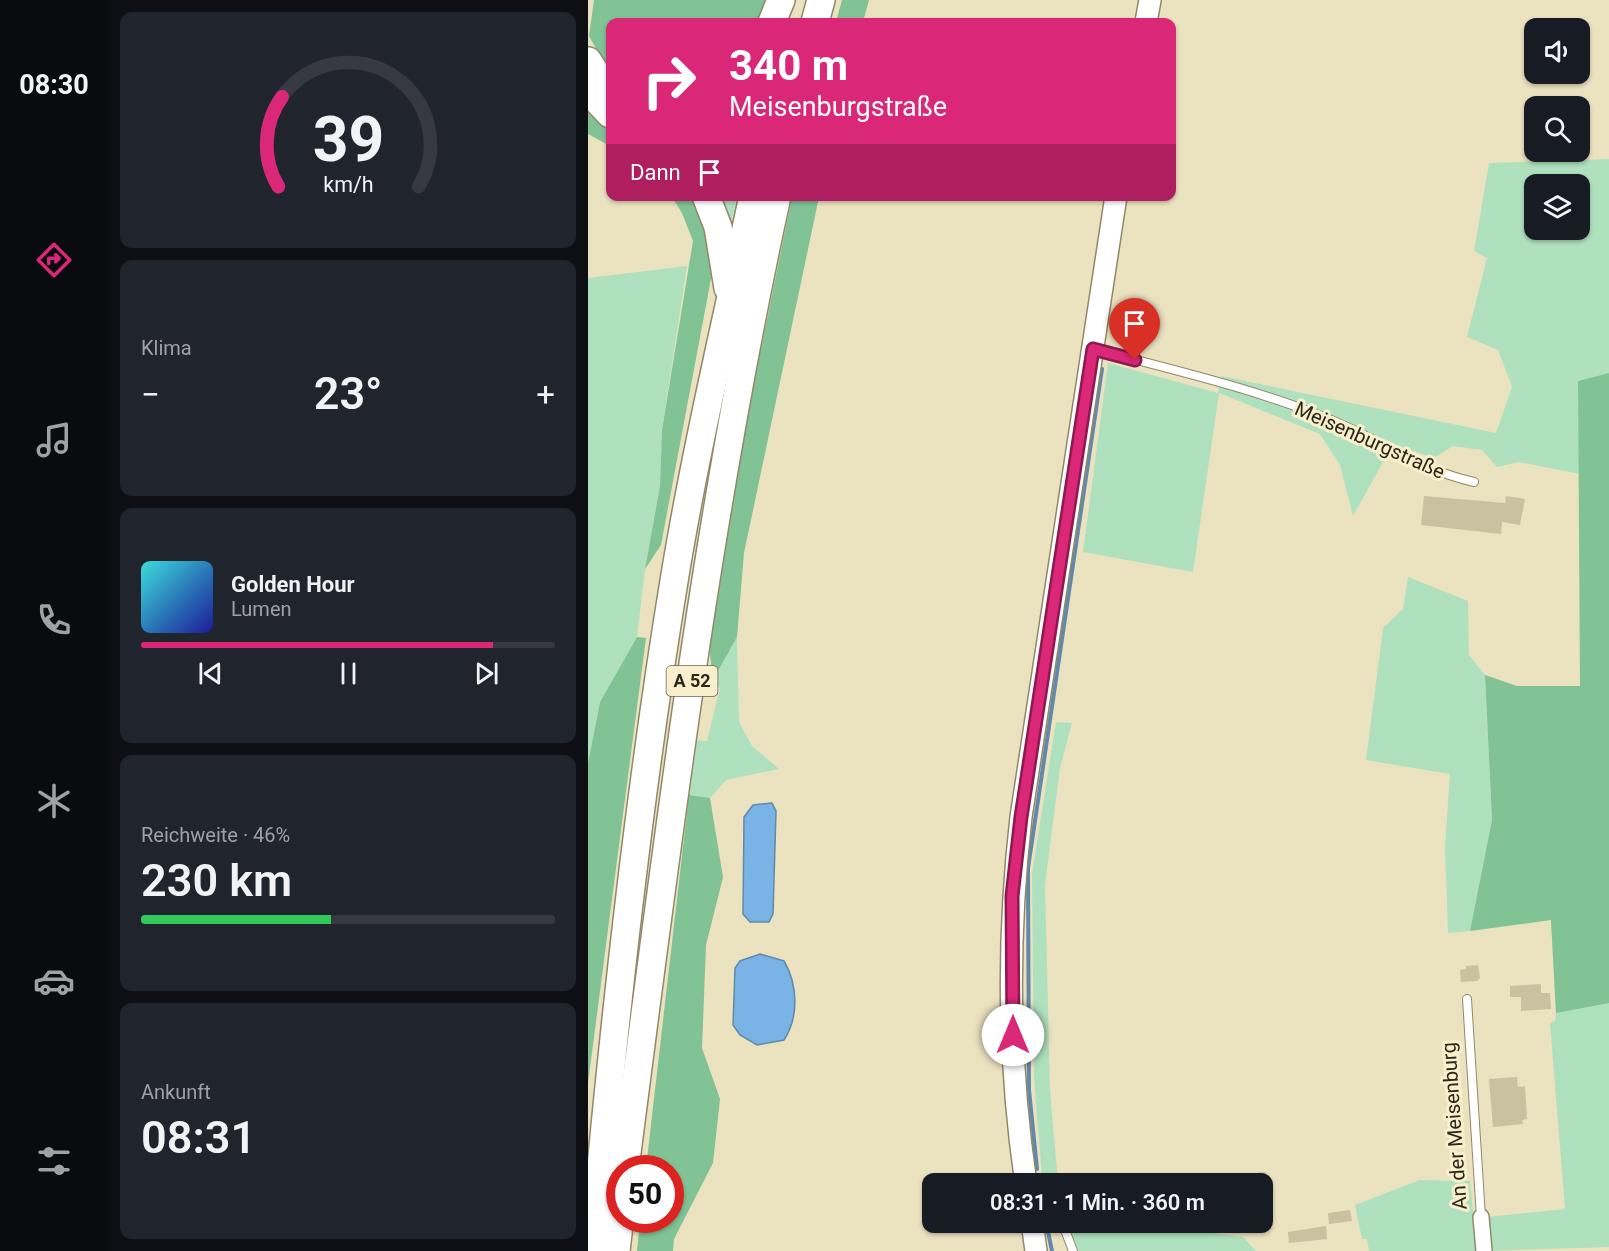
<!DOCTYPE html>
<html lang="de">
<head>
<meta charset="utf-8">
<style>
	:root { --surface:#171b24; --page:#20242c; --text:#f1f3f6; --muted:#9ea1a6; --line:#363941; --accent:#db2777 }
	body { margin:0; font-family:Roboto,sans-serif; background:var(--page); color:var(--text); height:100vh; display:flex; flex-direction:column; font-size:22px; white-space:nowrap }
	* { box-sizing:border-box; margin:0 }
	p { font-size:20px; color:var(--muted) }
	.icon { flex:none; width:33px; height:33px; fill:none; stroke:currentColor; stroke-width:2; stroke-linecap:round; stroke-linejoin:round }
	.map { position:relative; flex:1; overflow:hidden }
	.sheet { display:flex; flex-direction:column; gap:12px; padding:12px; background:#0d0f14; width:480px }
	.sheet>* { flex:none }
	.banner { position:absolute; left:18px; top:18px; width:570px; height:183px; border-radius:12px; box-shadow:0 2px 4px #0004; background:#db2777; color:#fff; overflow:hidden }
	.fabs { position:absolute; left:936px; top:18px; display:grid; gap:12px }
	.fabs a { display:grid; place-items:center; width:66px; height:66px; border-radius:12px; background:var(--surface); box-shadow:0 2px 4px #0004; font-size:30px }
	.speed { position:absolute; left:18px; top:1155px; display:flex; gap:12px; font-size:30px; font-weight:700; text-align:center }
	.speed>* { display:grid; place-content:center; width:78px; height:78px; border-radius:50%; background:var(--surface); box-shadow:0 2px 4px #0004; line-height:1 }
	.speed .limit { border:9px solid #d22; background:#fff; color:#111 }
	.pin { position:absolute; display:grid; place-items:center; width:51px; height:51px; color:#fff; margin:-62px -26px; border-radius:50% 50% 50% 0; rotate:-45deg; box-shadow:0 0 6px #0007 }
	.pin .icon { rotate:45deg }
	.me { position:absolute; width:66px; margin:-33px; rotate:0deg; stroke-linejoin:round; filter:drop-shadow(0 0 4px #0008) }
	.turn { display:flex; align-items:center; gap:21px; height:126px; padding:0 24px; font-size:27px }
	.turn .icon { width:78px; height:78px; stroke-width:2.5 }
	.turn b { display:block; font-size:42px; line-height:51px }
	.then { display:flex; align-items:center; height:57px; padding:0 24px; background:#0003; gap:12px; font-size:22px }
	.big { font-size:45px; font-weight:600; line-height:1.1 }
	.sheet .card { flex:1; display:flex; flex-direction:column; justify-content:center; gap:9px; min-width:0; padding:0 21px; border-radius:12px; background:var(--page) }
	.sheet .dial { align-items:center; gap:0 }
	.dial svg { height:156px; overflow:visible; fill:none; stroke:var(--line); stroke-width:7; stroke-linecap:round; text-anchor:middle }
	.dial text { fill:var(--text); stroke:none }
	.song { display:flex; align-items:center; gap:18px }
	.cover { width:72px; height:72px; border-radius:9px; background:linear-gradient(135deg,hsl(180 70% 55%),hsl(240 70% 35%)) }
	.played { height:6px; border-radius:3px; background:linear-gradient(90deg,var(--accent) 85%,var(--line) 85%) }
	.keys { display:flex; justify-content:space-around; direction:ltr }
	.heat { display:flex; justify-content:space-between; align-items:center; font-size:33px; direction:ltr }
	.charge { height:9px; border-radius:4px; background:linear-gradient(90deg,#34c759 46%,var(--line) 0) }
	.trip { position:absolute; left:334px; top:1173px; width:351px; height:60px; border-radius:12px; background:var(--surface); box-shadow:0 2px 4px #0004; font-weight:600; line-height:60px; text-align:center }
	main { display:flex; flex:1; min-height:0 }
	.dock { display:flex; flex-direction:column; width:108px; justify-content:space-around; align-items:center; background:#090b0e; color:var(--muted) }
	.dock .icon { width:42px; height:42px }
	.dock .active { color:var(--accent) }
	.dock b { font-size:27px; color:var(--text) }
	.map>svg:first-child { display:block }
	.green { fill:#b0e1be; fill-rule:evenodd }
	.forest { fill:#81c395 }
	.water { fill:#7ab3e6; stroke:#6289a9; stroke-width:1.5 }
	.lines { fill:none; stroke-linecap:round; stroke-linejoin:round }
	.stream { stroke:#6289a9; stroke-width:4 }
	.building { fill:#cac1a1 }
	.lane-casing { stroke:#91886a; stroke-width:10 }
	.street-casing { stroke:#91886a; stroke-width:18 }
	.secondary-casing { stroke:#91886a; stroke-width:24 }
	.highway-casing { stroke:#91886a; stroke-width:30 }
	.lane { stroke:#fff; stroke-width:8 }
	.street { stroke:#fff; stroke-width:15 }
	.secondary { stroke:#fff; stroke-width:21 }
	.highway { stroke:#fff; stroke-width:27 }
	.route-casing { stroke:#8e194d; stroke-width:15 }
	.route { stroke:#db2777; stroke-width:10 }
	.labels { text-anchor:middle; stroke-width:6; stroke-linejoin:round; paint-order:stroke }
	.shield { fill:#f8efcd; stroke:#686350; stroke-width:1.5 }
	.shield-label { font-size:18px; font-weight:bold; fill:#2b271b }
	.street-label { font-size:20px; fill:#2b271b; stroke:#f8efcd }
</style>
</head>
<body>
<main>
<nav class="dock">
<b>08:30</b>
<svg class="icon active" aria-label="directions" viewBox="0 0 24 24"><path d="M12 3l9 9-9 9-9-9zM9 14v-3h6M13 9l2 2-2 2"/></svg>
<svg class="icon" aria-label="music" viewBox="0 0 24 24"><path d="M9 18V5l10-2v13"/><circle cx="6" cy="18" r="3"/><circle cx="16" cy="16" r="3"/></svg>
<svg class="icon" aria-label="phone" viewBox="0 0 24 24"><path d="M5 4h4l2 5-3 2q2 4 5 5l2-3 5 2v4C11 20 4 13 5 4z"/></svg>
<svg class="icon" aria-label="climate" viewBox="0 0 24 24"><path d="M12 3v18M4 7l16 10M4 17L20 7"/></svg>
<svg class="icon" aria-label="car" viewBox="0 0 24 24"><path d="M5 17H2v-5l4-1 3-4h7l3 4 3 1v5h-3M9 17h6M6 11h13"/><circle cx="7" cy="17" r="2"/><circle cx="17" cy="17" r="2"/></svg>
<svg class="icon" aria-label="filters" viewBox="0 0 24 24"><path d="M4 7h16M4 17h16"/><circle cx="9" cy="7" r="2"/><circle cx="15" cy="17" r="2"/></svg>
</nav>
<section class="sheet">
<div class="card dial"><svg viewBox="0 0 100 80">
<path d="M14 69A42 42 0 1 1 86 69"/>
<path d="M14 69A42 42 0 0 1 16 23" stroke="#db2777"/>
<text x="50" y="56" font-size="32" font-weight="700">39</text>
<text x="50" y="72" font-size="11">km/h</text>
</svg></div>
<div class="card"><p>Klima</p>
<div class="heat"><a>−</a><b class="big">23°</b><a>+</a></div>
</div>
<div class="card">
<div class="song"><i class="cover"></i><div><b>Golden Hour</b><p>Lumen</p></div></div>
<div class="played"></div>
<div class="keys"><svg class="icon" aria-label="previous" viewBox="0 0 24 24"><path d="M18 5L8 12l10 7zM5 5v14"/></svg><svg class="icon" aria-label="pause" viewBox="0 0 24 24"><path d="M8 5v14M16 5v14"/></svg><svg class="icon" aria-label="next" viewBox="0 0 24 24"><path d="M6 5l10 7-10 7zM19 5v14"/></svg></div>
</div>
<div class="card"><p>Reichweite · 46%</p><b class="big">230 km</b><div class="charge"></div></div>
<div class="card"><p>Ankunft</p><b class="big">08:31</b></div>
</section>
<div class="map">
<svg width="1021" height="1251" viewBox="0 0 1021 1251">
	<rect width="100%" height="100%" fill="#ebe2c0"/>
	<g class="green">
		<path d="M1021,159v214l-31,8 2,93 -61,-12 -22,5 -15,-17 -29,-4 -19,12 -41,-14 -40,72 -13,-51 -20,-31 -101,-41 -26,179 -110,-20 25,-189 110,30 3,-17 275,57 16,-46 -14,-37 -31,-13 20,-79 -13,-7 15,-88zM946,184h46v46h-46z"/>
		<polygon points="129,197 149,197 140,237"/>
		<polygon points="99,266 74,430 72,486 57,569 49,637 12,702 0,763 0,278"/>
		<polygon points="820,577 880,601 881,655 897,675 904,820 882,931 860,933 857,847 862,774 778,760 795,628 815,609"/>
		<polygon points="149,637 151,722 164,746 191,769 138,780 122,798 101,795 105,740 119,741 132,688 125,680"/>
		<polygon points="468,722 484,723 472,768 457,885 462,1090 470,1183 464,1183 454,1177 446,1076 444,874"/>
		<polygon points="1021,913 1021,1247 901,1251 898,1217 977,1209 962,1023 967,1021 968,1013 963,920"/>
		<polygon points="832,1180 882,1181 889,1251 781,1251 779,1239 774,1239 767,1205"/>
		<polygon points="480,1223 624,1223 625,1233 655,1237 668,1251 490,1251"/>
	</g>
	<g class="forest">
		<polygon points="6,0 181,0 174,22 22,22 22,74 1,36"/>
		<polygon points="254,0 281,0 275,22 248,22"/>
		<polygon points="0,110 22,125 22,146 0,134"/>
		<polygon points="84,197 110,197 125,268 73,545 57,569 72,486 74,430 105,241 94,213"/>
		<polygon points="204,197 231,197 156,553 149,637 125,680 121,646 146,481"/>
		<polygon points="1021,373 1021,1003 968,1013 963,920 882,931 904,820 897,675 929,686 992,686 990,381"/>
		<polygon points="49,637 58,638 0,1083 0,763 12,702"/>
		<polygon points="101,795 122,798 135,877 118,945 114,1048 132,1099 125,1163 86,1239 85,1251 49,1251 52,1220 82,1220 82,1168 58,1168"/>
	</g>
	<g class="water">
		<polygon points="184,803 188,811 185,914 181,922 162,922 155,914 156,817 165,805"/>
		<path d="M172,954l24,7c14,24 15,56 0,79l-27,5 -17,-10 -7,-10 2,-57 5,-7z"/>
	</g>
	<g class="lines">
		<g class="stream">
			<polyline points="449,1169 441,1090 440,868 514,369"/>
			<polyline points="458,1222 464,1251"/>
		</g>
	</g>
	<g class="building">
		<polygon points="836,496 917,503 918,496 937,499 932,525 914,522 913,534 833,525"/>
		<polygon points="890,965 892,978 889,981 873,982 872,970 878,969 878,966"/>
		<polygon points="953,984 953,993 962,993 963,1009 933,1011 933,997 922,997 922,986"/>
		<polygon points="929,1077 930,1087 937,1086 939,1119 934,1120 935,1124 905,1127 901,1079"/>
		<polygon points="678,1172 679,1184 636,1184 636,1176"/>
		<polygon points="762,1210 764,1221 741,1224 740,1213"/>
		<polygon points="738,1226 739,1239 701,1243 700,1232"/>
	</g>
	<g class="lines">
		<g class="lane-casing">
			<g id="lane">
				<path d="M507,349c81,22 163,40 241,73 47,20 87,49 138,60"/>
				<polyline points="879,999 893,1217"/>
				<polyline points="474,1222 485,1251"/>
			</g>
		</g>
		<g class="street-casing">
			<polyline id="street" points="893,1217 896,1251"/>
		</g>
		<g class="secondary-casing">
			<g id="secondary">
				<polyline points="558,22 562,0"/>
				<path d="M438,1184c-18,-122 -19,-245 -5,-367l95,-621"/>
				<polyline points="444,1222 448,1251"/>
			</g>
		</g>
		<g class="highway-casing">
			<g id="highway">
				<polyline points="184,22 193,0"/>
				<polyline points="227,22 233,0"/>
				<polyline points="0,61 14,83 22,91"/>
				<polyline points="0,91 22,114"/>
				<polyline points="118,196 130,227 140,288"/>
				<path d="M37,1168c42,-324 82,-651 152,-972"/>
				<path d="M5,1251c21,-226 45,-452 82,-676 21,-127 51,-253 78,-379"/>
				<polyline points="28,1251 32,1216"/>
			</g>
		</g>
		<use href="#lane" class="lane"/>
		<use href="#street" class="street"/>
		<use href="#secondary" class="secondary"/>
		<use href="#highway" class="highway"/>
	</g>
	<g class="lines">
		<g class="route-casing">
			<polyline id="route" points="425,1035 424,896 433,817 505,349 547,360"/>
		</g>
		<use href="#route" class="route"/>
	</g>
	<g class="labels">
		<rect class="shield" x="78.5" y="666" width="51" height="30" rx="4.5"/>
		<g class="shield-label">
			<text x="104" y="687">A 52</text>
		</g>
		<g class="street-label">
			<text transform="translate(782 440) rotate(24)" y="7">Meisenburgstraße</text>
			<text transform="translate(866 1126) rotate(-94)" y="7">An der Meisenburg</text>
		</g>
	</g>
</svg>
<div class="fabs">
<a><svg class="icon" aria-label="sound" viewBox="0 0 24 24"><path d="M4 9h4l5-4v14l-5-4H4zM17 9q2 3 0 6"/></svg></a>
<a><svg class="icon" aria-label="search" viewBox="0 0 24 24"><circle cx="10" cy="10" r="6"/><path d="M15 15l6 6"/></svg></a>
<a><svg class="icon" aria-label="layers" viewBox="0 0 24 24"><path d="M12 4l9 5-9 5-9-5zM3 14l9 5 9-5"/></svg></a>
</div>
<div class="speed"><div class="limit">50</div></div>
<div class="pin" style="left:547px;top:360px;background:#d93025"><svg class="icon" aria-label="arrive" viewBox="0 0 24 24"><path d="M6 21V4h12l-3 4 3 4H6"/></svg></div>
<svg class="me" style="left:425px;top:1035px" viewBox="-20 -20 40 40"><circle r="19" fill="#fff"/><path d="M0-13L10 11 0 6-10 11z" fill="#db2777"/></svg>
<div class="trip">08:31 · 1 Min. · 360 m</div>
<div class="banner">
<div class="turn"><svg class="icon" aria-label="right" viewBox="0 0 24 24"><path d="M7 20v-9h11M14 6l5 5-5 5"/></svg><div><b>340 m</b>Meisenburgstraße</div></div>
<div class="then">Dann<svg class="icon" aria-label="arrive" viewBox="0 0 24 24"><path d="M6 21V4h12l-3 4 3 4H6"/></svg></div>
</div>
</div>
</main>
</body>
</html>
